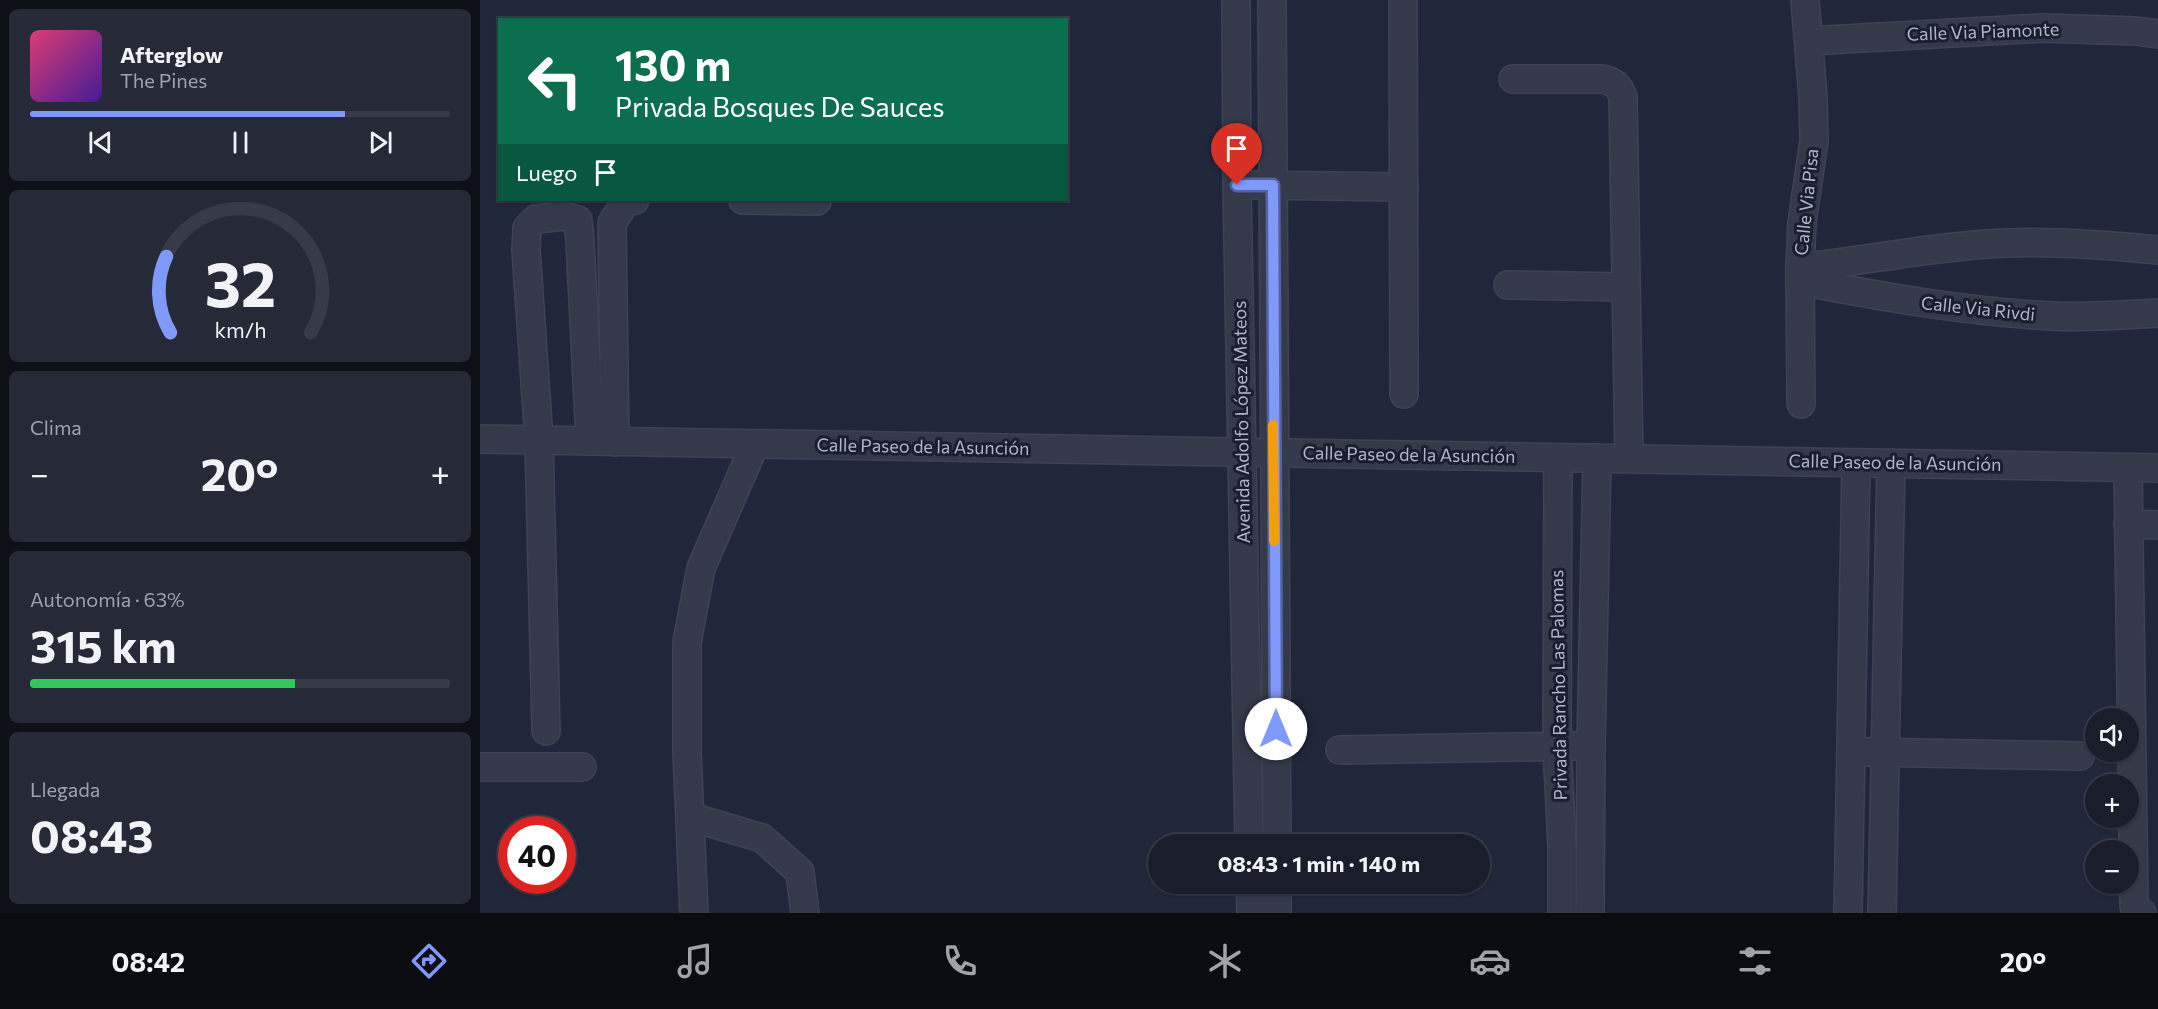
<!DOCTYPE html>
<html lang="es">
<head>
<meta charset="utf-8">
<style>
	:root { --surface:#191d2c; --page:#262a38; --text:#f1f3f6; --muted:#9fa2a9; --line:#373b48; --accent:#809afc }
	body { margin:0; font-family:Commissioner,sans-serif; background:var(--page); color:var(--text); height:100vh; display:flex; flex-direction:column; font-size:22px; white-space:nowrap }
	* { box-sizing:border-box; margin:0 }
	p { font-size:20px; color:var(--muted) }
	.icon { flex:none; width:33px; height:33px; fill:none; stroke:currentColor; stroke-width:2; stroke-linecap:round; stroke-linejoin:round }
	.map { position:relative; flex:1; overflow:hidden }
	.side { display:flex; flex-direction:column; gap:9px; padding:9px; background:#0e1018; width:480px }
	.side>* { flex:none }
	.banner { position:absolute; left:18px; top:18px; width:570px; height:183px; border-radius:0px; box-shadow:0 2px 4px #0004,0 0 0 2px var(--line); background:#0b6e4f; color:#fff; overflow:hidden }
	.buttons { position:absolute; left:1605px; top:708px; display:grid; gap:12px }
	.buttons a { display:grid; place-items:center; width:54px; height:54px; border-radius:50%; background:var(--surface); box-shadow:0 2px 4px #0004,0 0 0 2px var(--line); font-size:30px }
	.speed { position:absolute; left:18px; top:816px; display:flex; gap:12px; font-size:30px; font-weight:700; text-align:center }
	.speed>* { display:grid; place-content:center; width:78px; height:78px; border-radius:50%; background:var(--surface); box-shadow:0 2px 4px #0004,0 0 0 2px var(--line); line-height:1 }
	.speed .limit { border:9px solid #d22; background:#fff; color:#111 }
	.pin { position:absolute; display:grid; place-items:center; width:51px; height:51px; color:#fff; margin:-62px -26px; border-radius:50% 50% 50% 0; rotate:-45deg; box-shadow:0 0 6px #0007 }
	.pin .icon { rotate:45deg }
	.me { position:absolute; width:66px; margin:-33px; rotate:0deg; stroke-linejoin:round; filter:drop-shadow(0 0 4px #0008) }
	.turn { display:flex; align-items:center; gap:21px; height:126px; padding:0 18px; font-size:27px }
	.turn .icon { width:78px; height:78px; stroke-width:2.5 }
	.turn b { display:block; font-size:42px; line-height:51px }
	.then { display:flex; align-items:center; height:57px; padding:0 18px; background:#0003; gap:12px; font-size:22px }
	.big { font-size:45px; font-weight:700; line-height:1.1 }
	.side .card { flex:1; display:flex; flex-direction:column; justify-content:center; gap:9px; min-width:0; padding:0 21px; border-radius:9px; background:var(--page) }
	.side .dial { align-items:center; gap:0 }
	.dial svg { height:156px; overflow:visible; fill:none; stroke:var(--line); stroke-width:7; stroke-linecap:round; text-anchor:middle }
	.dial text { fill:var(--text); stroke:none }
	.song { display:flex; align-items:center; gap:18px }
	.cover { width:72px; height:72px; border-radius:9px; background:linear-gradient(135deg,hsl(340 70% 55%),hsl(260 70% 35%)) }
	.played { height:6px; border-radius:3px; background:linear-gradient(90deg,var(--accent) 75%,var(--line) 75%) }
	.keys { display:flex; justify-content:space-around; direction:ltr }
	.heat { display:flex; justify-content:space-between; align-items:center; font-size:33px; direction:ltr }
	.charge { height:9px; border-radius:4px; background:linear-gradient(90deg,#34c759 63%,var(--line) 0) }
	.trip { position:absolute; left:668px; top:834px; width:342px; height:60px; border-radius:30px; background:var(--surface); box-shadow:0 2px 4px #0004,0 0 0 2px var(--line); font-weight:700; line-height:60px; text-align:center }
	.dock { display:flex; height:96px; justify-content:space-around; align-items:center; background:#0a0c12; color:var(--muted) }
	.dock .icon { width:42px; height:42px }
	.dock .current { color:var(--accent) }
	.dock b { font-size:27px; color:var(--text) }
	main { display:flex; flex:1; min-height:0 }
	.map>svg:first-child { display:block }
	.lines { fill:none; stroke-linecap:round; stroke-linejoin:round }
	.minor-casing { stroke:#3e4354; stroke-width:30 }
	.minor { stroke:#353a4b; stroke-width:27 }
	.route-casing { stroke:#5364a4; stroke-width:15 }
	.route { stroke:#809afc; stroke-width:10 }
	.slow { stroke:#f59e0b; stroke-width:10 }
	.labels { text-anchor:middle; stroke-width:6; stroke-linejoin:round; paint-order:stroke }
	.street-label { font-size:18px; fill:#b0b5c7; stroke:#1a1f30 }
</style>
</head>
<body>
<main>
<section class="side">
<div class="card">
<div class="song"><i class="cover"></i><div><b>Afterglow</b><p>The Pines</p></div></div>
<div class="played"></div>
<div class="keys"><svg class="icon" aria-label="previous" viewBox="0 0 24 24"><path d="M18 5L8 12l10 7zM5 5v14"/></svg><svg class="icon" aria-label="pause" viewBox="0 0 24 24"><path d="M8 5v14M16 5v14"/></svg><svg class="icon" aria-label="next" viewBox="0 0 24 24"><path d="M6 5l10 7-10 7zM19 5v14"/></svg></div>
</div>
<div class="card dial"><svg viewBox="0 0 100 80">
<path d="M14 69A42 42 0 1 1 86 69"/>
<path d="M14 69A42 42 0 0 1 12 30" stroke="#809afc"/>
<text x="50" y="56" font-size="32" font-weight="700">32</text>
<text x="50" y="72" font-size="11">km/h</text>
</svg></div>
<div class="card"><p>Clima</p>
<div class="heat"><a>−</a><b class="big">20°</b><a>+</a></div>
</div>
<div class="card"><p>Autonomía · 63%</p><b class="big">315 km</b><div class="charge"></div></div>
<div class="card"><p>Llegada</p><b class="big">08:43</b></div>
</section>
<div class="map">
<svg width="1678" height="913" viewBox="0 0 1678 913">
	<rect width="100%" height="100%" fill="#21273b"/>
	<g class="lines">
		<g class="minor-casing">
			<g id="minor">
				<polyline points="756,0 757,185 769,844"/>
				<polyline points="792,0 797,844"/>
				<polyline points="923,0 924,394"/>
				<polyline points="1329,41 1563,28 1656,31 1678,34"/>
				<path d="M1033,79h90c12,3 16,7 20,18l6,361"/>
				<polyline points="776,185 924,187"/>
				<polyline points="263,200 337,201"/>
				<path d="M1320,268c69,-8 137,-22 206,-25 51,-2 101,2 152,7"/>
				<path d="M1320,281c84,16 168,31 253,35 35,2 70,-1 105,-3"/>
				<polyline points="1028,285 1146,287"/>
				<polyline points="1321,404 1320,268 1322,223 1334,141 1333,97 1325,0"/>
				<polyline points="0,439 1678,468"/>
				<polyline points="135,442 132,223 145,203 155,200"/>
				<polyline points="1078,458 1077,746 1082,846 1082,913"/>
				<polyline points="1648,468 1654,906 1662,913"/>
				<polyline points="1648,524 1678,525"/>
				<polyline points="66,731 59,440 46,250 47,228 56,219 84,216 98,220 100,241 110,441"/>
				<polyline points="860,750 1096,746"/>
				<polyline points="1388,752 1600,756"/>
				<polyline points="0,767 102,767"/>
				<polyline points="211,817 282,838 320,872 325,913"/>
				<polyline points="770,884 771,913"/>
				<polyline points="797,884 797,913"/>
				<polyline points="214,913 207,751 207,642 221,568 275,444"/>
				<polyline points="1110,913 1111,747 1117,458"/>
				<polyline points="1368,913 1376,463"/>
				<polyline points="1402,913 1411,463"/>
			</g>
		</g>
		<use href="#minor" class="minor"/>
	</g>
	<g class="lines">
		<g class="route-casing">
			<polyline id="route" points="757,185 793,185 796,729"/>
		</g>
		<use href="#route" class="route"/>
		<polyline class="slow" points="793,425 794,541"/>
	</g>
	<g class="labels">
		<g class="street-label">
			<text transform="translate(1503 32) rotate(-2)" y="6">Calle Via Piamonte</text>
			<text transform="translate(1327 202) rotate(-84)" y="6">Calle Via Pisa</text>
			<text transform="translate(1498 309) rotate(6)" y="6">Calle Via Rivdi</text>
			<text transform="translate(762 422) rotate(-91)" y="6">Avenida Adolfo López Mateos</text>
			<text transform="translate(443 447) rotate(1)" y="6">Calle Paseo de la Asunción</text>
			<text transform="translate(929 455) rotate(1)" y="6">Calle Paseo de la Asunción</text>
			<text transform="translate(1415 463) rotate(1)" y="6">Calle Paseo de la Asunción</text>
			<text transform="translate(1079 685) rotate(-91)" y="6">Privada Rancho Las Palomas</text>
		</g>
	</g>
</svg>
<div class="buttons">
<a><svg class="icon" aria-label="sound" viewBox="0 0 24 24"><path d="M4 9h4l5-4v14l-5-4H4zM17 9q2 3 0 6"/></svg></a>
<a>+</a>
<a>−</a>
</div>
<div class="speed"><div class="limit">40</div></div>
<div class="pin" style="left:757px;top:185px;background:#d93025"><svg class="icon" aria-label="arrive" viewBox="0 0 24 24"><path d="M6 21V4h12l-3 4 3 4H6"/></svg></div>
<svg class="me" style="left:796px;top:729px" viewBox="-20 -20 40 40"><circle r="19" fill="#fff"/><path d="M0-13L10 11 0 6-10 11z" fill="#809afc"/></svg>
<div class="trip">08:43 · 1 min · 140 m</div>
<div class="banner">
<div class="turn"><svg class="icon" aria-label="left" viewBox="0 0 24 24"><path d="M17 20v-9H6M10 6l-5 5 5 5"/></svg><div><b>130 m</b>Privada Bosques De Sauces</div></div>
<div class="then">Luego<svg class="icon" aria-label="arrive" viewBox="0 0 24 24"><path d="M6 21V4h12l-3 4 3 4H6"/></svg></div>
</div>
</div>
</main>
<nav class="dock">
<b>08:42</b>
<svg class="icon current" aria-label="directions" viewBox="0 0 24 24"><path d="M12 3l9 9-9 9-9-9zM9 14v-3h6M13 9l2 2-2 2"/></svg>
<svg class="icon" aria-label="music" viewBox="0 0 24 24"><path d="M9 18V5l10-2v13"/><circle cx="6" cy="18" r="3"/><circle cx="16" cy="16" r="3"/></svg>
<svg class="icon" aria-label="phone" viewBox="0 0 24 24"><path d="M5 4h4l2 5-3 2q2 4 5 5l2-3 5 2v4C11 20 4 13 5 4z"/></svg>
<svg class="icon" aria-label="climate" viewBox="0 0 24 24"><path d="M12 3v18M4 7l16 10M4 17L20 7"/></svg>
<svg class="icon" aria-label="car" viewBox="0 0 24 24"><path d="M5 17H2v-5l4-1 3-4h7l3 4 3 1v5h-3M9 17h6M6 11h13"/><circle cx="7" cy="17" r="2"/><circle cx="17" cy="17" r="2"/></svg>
<svg class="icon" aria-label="filters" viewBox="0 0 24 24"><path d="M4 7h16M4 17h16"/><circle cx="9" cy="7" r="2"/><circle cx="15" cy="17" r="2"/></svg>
<b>20°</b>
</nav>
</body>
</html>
